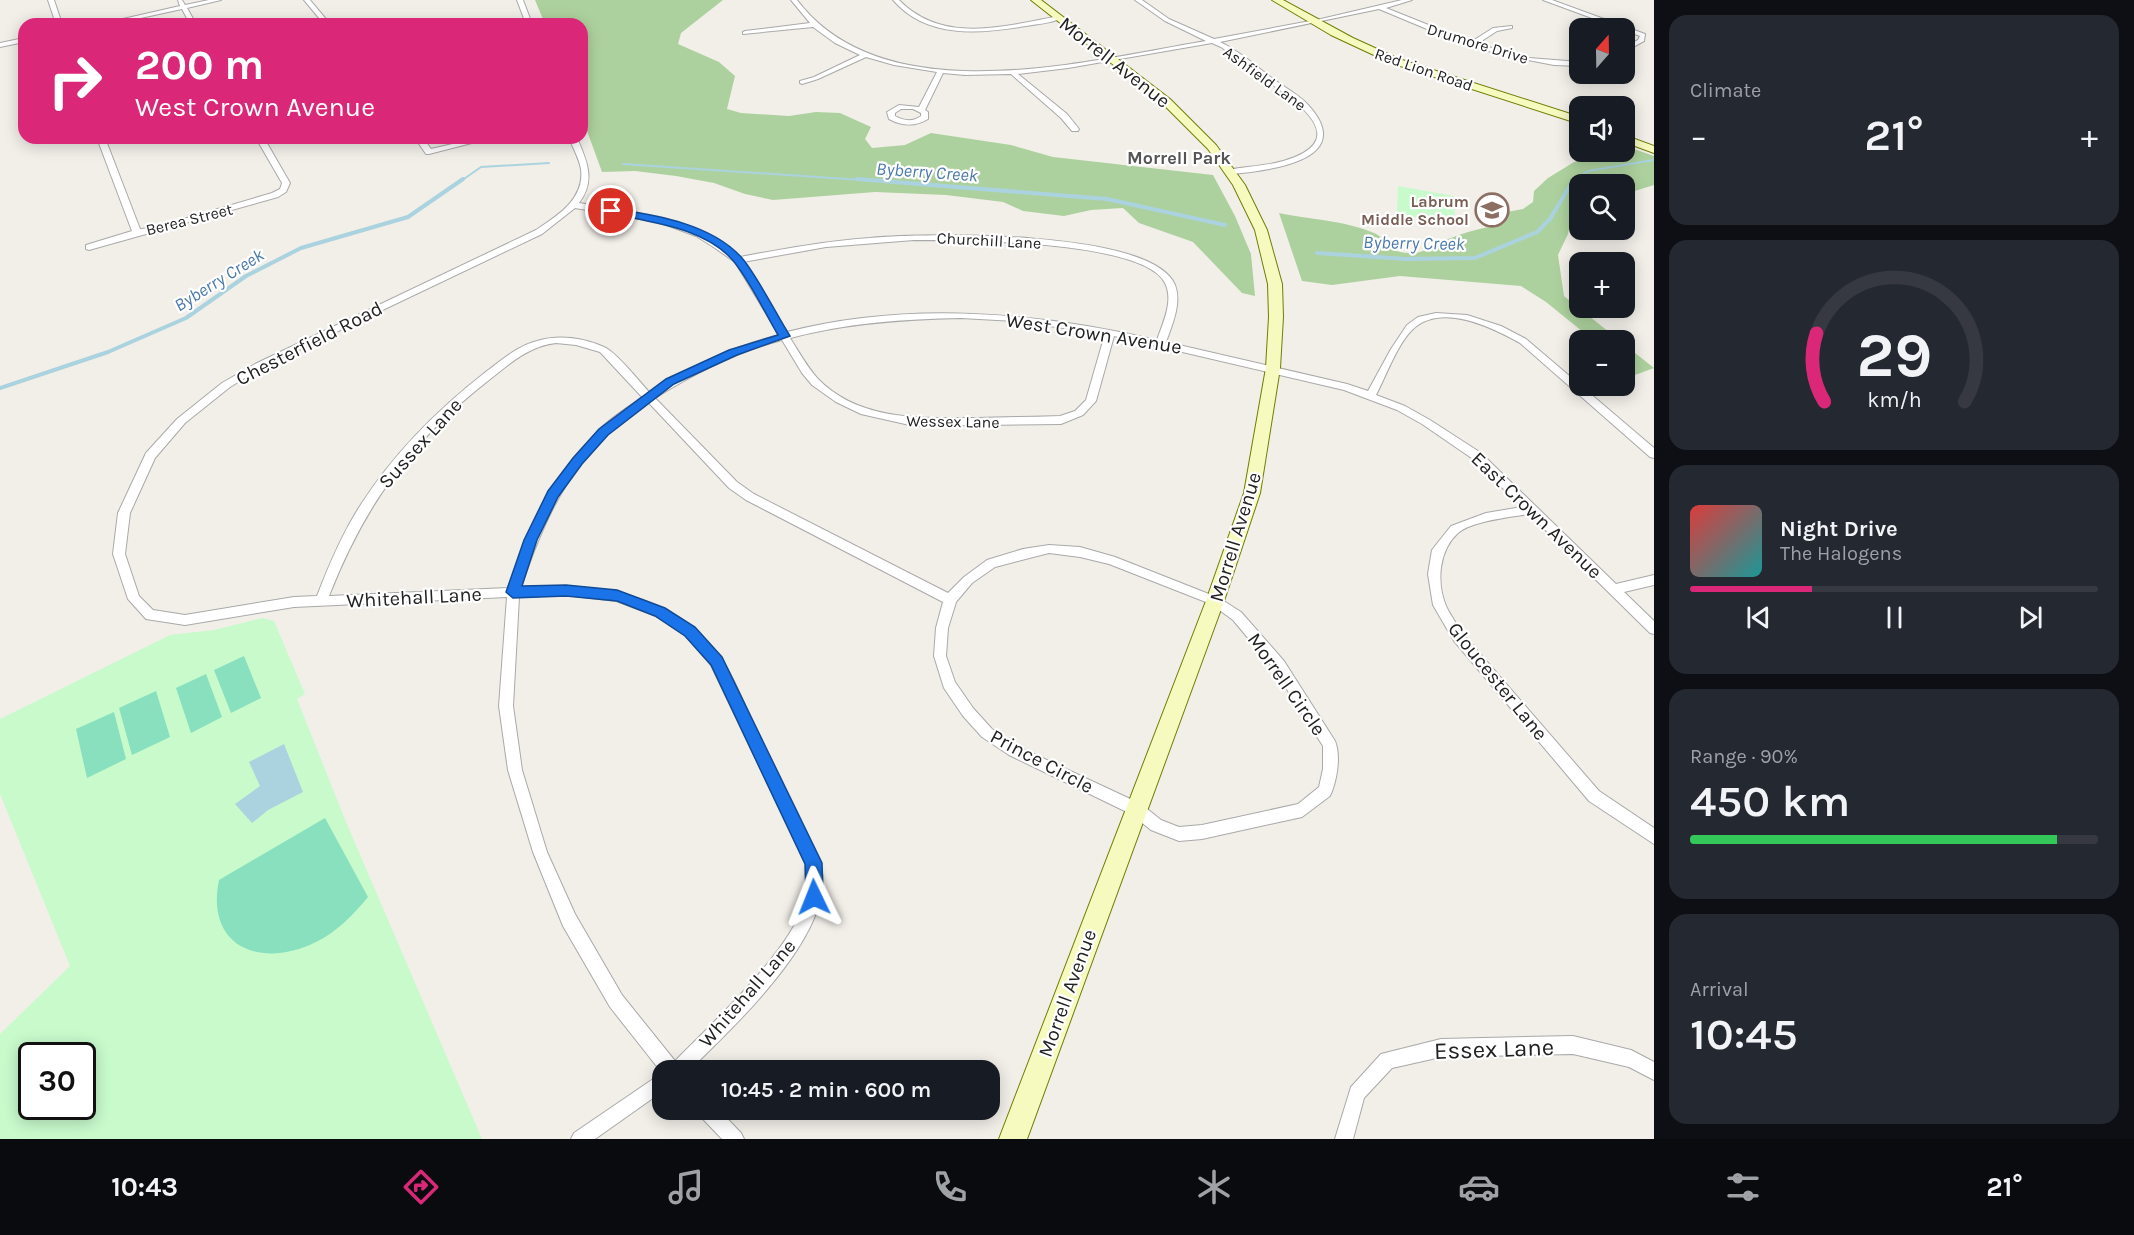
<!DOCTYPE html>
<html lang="en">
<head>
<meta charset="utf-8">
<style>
	:root { --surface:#171b24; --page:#242831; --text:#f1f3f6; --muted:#9ea1a6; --line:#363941; --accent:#db2777 }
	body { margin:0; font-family:Karla,sans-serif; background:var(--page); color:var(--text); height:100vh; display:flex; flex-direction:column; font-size:22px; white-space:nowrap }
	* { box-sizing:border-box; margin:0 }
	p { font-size:20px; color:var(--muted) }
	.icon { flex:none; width:33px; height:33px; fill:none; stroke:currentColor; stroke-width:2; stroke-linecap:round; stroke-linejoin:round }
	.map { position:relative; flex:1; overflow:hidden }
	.side { display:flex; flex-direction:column; gap:15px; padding:15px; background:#0d0f14; width:480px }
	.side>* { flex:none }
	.guide { position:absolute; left:18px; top:18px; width:570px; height:126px; border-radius:18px; box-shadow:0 3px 15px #0003; background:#db2777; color:#fff; overflow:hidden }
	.needle { width:39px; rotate:20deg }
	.buttons { position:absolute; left:1569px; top:18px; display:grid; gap:12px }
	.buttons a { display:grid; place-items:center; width:66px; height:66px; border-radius:12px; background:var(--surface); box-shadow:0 3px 15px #0003; font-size:30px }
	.speed { position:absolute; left:18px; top:1042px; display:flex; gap:12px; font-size:30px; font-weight:700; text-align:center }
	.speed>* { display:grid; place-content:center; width:78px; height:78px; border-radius:50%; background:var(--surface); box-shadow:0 3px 15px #0003; line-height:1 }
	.speed .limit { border:3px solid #111; border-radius:9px; background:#fff; color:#111 }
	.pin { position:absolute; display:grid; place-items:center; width:51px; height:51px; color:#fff; margin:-26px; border:3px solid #fff; border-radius:50%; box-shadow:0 2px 6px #0007 }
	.me { position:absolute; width:66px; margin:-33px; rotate:358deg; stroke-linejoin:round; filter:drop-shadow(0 0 4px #0008) }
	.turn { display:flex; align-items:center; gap:21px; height:126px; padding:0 18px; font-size:27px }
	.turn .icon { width:78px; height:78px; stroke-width:2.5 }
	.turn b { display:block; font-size:42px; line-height:51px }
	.big { font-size:45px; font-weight:600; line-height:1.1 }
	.side .card { flex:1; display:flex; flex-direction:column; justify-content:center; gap:9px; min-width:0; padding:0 21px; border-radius:18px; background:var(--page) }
	.side .dial { align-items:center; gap:0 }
	.dial svg { height:156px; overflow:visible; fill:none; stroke:var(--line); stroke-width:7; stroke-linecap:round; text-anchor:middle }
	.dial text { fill:var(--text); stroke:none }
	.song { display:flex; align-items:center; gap:18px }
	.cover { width:72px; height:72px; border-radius:9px; background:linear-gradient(135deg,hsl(0 70% 55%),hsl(180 70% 35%)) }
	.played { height:6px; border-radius:3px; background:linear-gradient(90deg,var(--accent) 30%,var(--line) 30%) }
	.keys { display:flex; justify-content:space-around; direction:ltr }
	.heat { display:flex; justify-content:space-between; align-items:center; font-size:33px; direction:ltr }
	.charge { height:9px; border-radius:4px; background:linear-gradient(90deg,#34c759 90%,var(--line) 0) }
	.trip { position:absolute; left:652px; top:1060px; width:348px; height:60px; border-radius:18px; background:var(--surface); box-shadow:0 3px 15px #0003; font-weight:600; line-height:60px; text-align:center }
	.tab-bar { display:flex; height:96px; justify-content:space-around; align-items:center; background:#090b0e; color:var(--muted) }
	.tab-bar .icon { width:42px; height:42px }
	.tab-bar .on { color:var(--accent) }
	.tab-bar b { font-size:27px; color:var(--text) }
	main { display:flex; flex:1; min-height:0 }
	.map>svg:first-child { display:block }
	.forest { fill:#add19e }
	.park { fill:#c8facc; fill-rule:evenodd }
	.pitch { fill:#88e0be }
	.water { fill:#aad3df }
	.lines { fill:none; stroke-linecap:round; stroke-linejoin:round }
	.stream-far1 { stroke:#aad3df; stroke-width:2 }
	.stream { stroke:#aad3df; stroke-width:4 }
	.street-casing { stroke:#a9a9a9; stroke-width:2 }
	.secondary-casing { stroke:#707d05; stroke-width:2 }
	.street { fill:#fff; fill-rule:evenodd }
	.secondary { fill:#f7fabf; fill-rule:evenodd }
	.route { fill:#1a73e8; stroke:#114b97; stroke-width:1.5 }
	.labels { text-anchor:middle; stroke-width:4.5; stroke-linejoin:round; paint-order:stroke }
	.far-street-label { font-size:16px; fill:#222; stroke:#fff }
	.far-education-label { font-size:16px; font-weight:bold; fill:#785e54; stroke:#fff; text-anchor:end }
	.far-neighbourhood-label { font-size:18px; font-weight:bold; fill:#555; stroke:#fff }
	.far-water-label { font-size:18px; font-style:italic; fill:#4a7aab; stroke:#fff }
	.street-label { font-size:20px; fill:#222; stroke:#fff }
	.near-street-label { font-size:24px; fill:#222; stroke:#fff }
</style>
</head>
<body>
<main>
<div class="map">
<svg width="1654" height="1139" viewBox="0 0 1654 1139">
	<rect width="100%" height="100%" fill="#f2efe9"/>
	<g class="forest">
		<polygon points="535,0 723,0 681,33 678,44 719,62 735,76 727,109 741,113 789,116 816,112 840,113 871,127 865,139 872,148 905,145 931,133 1011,145 1053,157 1213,175 1235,216 1251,254 1255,296 1242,293 1193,242 1139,223 1123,208 1091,210 1064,216 1023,211 1003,202 946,195 875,192 773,200 745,194 714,183 676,176 635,171 602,172 582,117 582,24 545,24"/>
		<path d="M1631,148l23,8v29l-29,9 -1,-10h-44l-1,27 -8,5 -3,18 -10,21 6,41 55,44h-26l-47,-38 -25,-16 -121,-10 -68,9 -30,-4 -23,-68c32,7 65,7 95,20 15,7 12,19 35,20 15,1 25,-8 39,-14 12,-5 26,-9 40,-12l-3,-11 38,-7 10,-7 1,-11 14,-13 26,-16 50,-10z"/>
		<polygon points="1624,345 1625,345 1654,368 1635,375 1625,367"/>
	</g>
	<g class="park">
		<polygon points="1398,186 1454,196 1455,225 1397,214"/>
		<path d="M262,618l12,3 31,73 -8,5 49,123 136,317h-482v-105l70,-68 -70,-172v-75l170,-84 44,-5zM32,1056h50v51h-50z"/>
	</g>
	<g class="pitch">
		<polygon points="244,656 261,698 231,713 214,670"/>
		<polygon points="206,674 222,717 191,733 176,688"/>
		<polygon points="156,691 170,737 132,755 119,708"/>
		<polygon points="114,712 126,759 87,778 76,729"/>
		<path d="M325,818l43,79c-15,18 -31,35 -52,45 -54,27 -111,6 -97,-62z"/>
	</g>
	<polygon class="water" points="284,744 303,792 268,810 252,823 235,804 260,786 249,762"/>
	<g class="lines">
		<g class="stream-far1">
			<polyline points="623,164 876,181"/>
			<polyline points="461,181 481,167 549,163"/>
			<polyline points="1572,181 1588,171 1654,160"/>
		</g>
		<g class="stream">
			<polyline points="857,179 1107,199 1225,225"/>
			<polyline points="1317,253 1406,259 1475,258 1537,232 1550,219 1574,179"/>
			<polyline points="0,388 108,352 186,318 246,276 301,248 408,217 463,179"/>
		</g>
		<g class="street-casing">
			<g id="street">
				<polygon points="48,0 54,0 62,24 56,24"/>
				<polygon points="178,0 182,0 185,5 209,0 221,0 187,8 196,24 190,24 182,9 113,24 101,24 180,6"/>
				<polygon points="304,0 310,0 330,24 324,24"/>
				<polygon points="517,0 523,0 532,24 526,24"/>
				<path d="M791,0h6c87,115 289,61 409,41l-41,-20 -30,-21h7l27,19 45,20 107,-20 81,-19h10l-26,8 85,34 22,-14 19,-2v2l-15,3 -20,13 52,14 51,4v4l-26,-1 -53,-10 -50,-16 -72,-30 -159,33c19,9 36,24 53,37 11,8 27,16 36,27 49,55 -43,65 -79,68l-4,-2 1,-2c23,-4 46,-4 68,-13 55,-23 -6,-60 -29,-77 -15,-11 -30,-22 -45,-33l-9,-4 -144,25 -50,6 49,40 12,15 -1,2h-6l-11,-13 -50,-44 -46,1 -22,-2 -18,37 3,2v7c-13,8 -26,7 -39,0l-2,-7 12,-7 20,2 18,-35 -43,-7 -28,-8 -48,22 -16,5 -2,-1v-2l14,-4 46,-22 -25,-12 -22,-16 -70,7v-2l2,-1 65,-8zM901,109h12l8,4v3c-8,6 -17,5 -26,0v-3z"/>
				<path d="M893,0h6c44,45 106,26 160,16l3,2c-10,5 -24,6 -36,8 -46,8 -99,13 -133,-26z"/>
				<polygon points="1543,0 1552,0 1645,34 1644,41 1624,52 1624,47 1638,40 1640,36 1624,30 1624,28 1619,28"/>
				<polygon points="24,38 24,42 0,47 0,43"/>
				<polygon points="97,138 105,138 140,229 153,228 272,193 280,189 282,183 256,138 264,138 290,183 286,192 278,197 89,250 86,249 86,245 132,231"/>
				<polygon points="415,138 423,138 431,149 478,138 491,138 429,154 426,154"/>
				<path d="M569,138h8c10,23 19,43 2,65 62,10 108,16 161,54 43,-8 86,-16 130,-19 54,-5 282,-9 305,47 7,18 -3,40 -9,57l181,42 21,7 23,-42 16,-24 11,-8 18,-4 31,2 34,11 25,13 128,109v10l-4,-1 -130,-114c-29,-16 -79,-41 -108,-13 -15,15 -26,46 -36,65l29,11 25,14 51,33 135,131 38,-9v10l-30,7 30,29v13l-4,-1 -121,-119c-18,3 -57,7 -71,19 -19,17 -22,49 -12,73 4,9 11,18 16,27l137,158 55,37v16l-65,-43 -135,-160 -21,-36 -5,-31 4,-24 19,-24 35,-13 36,-6 -49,-48 -51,-35 -25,-14 -53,-20 -230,-54 -18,65 -13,14 -22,9 -147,2 -53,-12 -25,-12 -24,-17 -10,-12 -20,-33c-46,12 -87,33 -127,58l82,84 17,12 194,99 16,-16 23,-17 36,-11 26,-4 31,2 35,10 104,41 22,14 43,49 51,80c6,15 2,40 -5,55l-28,21 -100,22 -23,2 -28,-11 -20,-16 -122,-59 -27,-18 -19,-21 -19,-28 -10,-32 2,-28 7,-26 -197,-102 -17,-12 -81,-86c-14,11 -29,21 -41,32 -44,42 -67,97 -86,153 76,-3 148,3 198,69 13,16 26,50 35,70 21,44 43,88 64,132 29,67 -87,170 -129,213h-26v20l-68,48h-24l3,-6 88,-60 -52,-66 -47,-81 -30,-74 -25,-82 -9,-64 8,-109 -213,10 -109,18 -39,-6 -18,-20 -15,-45 5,-41 28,-60 31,-34 45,-36 33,-19 281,-134c21,-14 49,-31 45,-61 -2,-11 -8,-21 -12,-31zM575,208l83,14 38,14 19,12 20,14 44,73c-48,12 -88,32 -130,57 -10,-11 -33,-40 -45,-45 -20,-9 -45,-13 -67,-6 -19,5 -34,18 -50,30 -49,38 -93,82 -127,135 -18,28 -31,59 -43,90l-23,1 -109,18 -32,-5 -14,-14 -14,-42 5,-41 25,-55 30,-35 45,-36 31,-19 281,-134zM914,240c45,0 230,0 251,43 9,18 -2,39 -8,57 -122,-28 -248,-39 -370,-8l-44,-70 83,-15zM961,318l54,3 90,13 -19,66 -11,11 -15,5c-27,1 -55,1 -82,2 -54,0 -118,4 -160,-39 -11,-12 -19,-27 -28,-41 56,-15 114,-19 171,-20zM556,343l20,2 24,7 42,45c-14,11 -32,21 -44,34 -47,49 -68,94 -90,157l-179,8c36,-92 82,-155 160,-216 20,-16 40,-34 67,-37zM1049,553l31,4 29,7 102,40 22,16 41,49 49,77v23l-4,18 -21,17 -96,21 -23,2 -18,-7 -20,-16 -122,-57 -27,-18 -19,-21 -18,-26 -9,-26 2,-28 8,-26 16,-19 23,-16zM566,595l50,6 40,15 30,20 25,29 95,199c0,10 2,22 0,32 -9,50 -95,128 -131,165l-53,-66 -47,-81 -28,-62 -25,-82 -9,-64 6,-109z"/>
				<polygon points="1573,1036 1631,1050 1654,1062 1654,1080 1629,1067 1573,1054 1441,1057 1392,1068 1364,1098 1353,1139 1335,1139 1351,1087 1381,1054 1441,1039"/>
				<polygon points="697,1110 719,1110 741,1133 744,1139 722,1139 700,1116"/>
			</g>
		</g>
		<g class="secondary-casing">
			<g id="secondary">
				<polygon points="1031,0 1041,0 1170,99 1216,145 1245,185 1267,230 1282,284 1283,317 1280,368 1260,493 1224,601 1027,1139 999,1139 1206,601 1244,493 1266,368 1269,317 1268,284 1255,230 1233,185 1208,149 1162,103"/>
				<polygon points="1272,0 1283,0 1353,38 1399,59 1580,117 1580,124 1391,63 1331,35"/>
				<polygon points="1624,135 1654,146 1654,153 1624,142"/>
			</g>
		</g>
		<use href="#street" class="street"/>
		<use href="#secondary" class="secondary"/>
	</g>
	<path class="route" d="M611,208c43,7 100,15 131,50 16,19 34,56 48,78l-53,19 -63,29 -66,51 -26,29 -24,33 -21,43 -15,46 44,-1 51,5 48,18 30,19 27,30 100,206 1,34 -2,6 -7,2 -6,-2 -2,-6 -1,-33 -94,-199 -26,-29 -30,-20 -38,-15 -51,-5 -53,2 -7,-6 18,-52 24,-49 25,-33 26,-29 67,-50 63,-29 49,-15c-14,-24 -26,-50 -43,-72 -28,-36 -87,-41 -127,-50v-4z"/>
	<defs>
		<g id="school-ring" transform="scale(1.725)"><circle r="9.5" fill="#fff" stroke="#8d6e63" stroke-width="1.5"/><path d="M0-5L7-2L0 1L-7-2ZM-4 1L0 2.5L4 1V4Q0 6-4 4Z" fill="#8d6e63"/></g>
	</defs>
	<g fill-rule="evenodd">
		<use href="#school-ring" x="1492" y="210"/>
	</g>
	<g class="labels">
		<g class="far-street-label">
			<text transform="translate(1478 43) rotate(17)" y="6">Drumore Drive</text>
			<text transform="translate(1424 69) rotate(19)" y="6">Red Lion Road</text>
			<text transform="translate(1265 78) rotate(36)" y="6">Ashfield Lane</text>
			<text transform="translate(189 219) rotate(-14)" y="6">Berea Street</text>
			<text transform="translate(989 240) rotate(3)" y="6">Churchill Lane</text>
			<text transform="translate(953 421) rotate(1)" y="6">Wessex Lane</text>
		</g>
		<g class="far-education-label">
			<text x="1469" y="207">Labrum<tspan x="1469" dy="18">Middle School</tspan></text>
		</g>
		<g class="far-neighbourhood-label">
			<text x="1179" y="164">Morrell Park</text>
		</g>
		<g class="far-water-label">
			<text transform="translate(927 172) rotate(4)" y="6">Byberry Creek</text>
			<text transform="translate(1414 243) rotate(1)" y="6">Byberry Creek</text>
			<text transform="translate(219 280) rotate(-32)" y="6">Byberry Creek</text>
		</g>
		<g class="street-label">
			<text transform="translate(1115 62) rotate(38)" y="7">Morrell Avenue</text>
			<text transform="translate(1094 333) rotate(9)" y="7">West Crown Avenue</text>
			<text transform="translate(309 343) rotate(-27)" y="7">Chesterfield Road</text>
			<text transform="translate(420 443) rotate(-48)" y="7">Sussex Lane</text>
			<text transform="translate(1537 515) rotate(44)" y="7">East Crown Avenue</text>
			<text transform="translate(1235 537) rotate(-73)" y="7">Morrell Avenue</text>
			<text transform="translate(414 597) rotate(-3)" y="7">Whitehall Lane</text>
			<text transform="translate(1498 681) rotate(51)" y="7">Gloucester Lane</text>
			<text transform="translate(1287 684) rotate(55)" y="7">Morrell Circle</text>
			<text transform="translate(1042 761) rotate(28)" y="7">Prince Circle</text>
			<text transform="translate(747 993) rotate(-49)" y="7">Whitehall Lane</text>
			<text transform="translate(1067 993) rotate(-70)" y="7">Morrell Avenue</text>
		</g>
		<g class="near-street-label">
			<text transform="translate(1494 1049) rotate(-2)" y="8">Essex Lane</text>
		</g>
	</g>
</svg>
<div class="buttons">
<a><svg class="needle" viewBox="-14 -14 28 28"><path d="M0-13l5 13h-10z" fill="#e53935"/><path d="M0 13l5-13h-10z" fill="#9ea1a6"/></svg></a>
<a><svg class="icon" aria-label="sound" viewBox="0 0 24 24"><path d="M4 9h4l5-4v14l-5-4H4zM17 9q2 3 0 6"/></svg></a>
<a><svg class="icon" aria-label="search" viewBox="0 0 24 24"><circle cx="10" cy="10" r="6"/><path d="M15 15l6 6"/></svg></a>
<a>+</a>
<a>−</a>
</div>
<div class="speed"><div class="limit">30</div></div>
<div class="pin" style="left:611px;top:211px;background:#d93025"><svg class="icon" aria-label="arrive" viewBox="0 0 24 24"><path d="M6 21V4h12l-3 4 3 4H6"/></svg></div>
<svg class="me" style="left:814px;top:897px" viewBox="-20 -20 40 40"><path d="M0-17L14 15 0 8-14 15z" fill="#1a73e8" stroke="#fff" stroke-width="4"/></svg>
<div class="trip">10:45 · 2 min · 600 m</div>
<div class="guide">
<div class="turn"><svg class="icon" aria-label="right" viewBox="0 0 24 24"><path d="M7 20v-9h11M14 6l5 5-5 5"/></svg><div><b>200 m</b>West Crown Avenue</div></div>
</div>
</div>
<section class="side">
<div class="card"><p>Climate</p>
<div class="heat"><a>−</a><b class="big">21°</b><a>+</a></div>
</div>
<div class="card dial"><svg viewBox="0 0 100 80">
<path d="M14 69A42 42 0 1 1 86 69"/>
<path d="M14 69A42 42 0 0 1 10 34" stroke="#db2777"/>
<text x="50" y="56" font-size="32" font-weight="700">29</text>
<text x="50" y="72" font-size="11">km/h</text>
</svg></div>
<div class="card">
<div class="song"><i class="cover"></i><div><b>Night Drive</b><p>The Halogens</p></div></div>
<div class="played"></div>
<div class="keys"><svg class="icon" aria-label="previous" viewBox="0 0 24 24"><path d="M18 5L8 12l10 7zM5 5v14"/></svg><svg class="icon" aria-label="pause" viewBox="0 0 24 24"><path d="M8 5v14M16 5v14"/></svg><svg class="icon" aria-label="next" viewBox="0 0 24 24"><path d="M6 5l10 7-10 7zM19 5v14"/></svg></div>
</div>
<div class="card"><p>Range · 90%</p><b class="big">450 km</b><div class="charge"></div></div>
<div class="card"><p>Arrival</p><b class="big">10:45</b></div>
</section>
</main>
<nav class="tab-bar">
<b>10:43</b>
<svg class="icon on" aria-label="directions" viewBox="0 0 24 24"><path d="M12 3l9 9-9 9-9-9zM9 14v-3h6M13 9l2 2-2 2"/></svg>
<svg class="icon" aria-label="music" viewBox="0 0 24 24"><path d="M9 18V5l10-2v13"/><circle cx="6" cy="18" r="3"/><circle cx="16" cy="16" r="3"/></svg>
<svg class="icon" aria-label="phone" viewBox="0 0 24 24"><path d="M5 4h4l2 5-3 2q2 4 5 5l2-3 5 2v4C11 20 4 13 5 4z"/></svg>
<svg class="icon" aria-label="climate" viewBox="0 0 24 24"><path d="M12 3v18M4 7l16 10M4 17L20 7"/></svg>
<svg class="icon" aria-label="car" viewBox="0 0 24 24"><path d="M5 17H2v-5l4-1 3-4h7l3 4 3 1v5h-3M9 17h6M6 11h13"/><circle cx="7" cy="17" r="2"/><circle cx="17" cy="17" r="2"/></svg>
<svg class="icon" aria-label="filters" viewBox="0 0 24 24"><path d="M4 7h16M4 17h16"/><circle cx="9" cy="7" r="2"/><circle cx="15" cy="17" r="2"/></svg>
<b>21°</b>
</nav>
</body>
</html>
